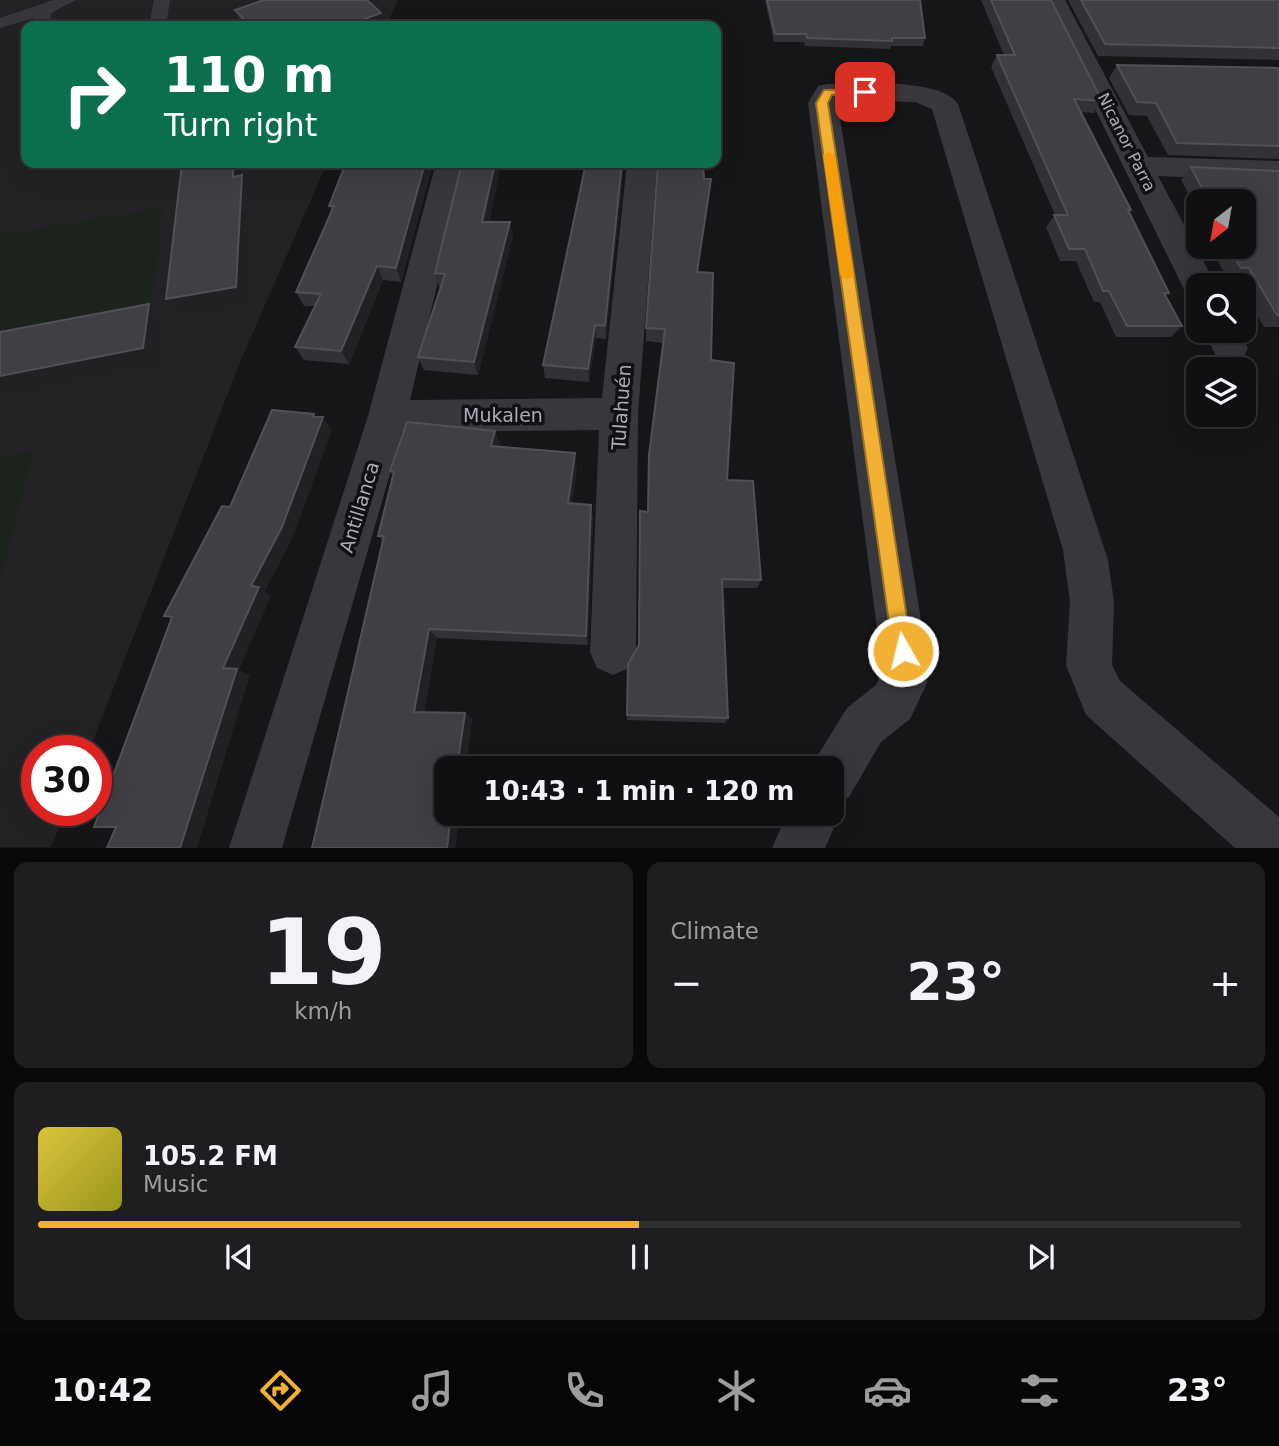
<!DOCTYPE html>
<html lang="en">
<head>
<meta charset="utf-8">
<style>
	:root { --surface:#101012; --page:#1e1e20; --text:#f1f3f6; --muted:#9c9d9f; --line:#303032; --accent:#f2b134 }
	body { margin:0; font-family:"DejaVu Sans",sans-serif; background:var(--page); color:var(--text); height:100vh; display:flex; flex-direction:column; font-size:26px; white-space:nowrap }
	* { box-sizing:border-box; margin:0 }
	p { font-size:23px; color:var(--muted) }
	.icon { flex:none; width:38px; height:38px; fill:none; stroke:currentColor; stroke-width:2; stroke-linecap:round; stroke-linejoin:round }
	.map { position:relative; height:848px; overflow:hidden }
	.side { display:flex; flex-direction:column; gap:14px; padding:14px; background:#09090a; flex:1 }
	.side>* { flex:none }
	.guide { position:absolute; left:21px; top:21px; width:700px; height:147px; border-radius:14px; box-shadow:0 7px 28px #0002,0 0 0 2px var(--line); background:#0b6e4f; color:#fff; overflow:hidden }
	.needle { width:46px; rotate:211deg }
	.buttons { position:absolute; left:1186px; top:189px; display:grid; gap:14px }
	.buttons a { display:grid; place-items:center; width:70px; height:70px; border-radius:14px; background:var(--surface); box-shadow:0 7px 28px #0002,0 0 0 2px var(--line); font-size:35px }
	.speed { position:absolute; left:21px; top:735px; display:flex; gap:14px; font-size:35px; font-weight:700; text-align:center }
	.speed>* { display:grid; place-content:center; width:91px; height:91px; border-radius:50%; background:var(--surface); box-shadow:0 7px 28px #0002,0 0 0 2px var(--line); line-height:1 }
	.speed .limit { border:10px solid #d22; background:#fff; color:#111 }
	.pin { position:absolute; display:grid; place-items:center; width:60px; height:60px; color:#fff; margin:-30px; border-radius:14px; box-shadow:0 4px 10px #0006 }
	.me { position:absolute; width:77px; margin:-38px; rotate:352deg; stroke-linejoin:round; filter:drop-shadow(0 0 5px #0008) }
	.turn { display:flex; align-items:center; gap:24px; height:147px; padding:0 28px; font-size:32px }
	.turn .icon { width:91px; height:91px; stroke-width:2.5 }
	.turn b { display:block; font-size:49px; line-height:60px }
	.big { font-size:52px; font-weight:700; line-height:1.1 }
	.side .tile { flex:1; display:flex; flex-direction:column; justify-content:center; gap:10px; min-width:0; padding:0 24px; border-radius:14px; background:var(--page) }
	.side .dial { align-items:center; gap:0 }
	.dial b { font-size:91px; line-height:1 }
	.song { display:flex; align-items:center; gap:21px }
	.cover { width:84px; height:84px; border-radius:10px; background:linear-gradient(135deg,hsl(50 70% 55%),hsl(60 70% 35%)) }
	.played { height:7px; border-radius:4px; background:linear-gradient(90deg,var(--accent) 50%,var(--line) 50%) }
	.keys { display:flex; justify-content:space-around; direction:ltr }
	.heat { display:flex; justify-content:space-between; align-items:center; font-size:38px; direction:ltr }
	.side .tiles { flex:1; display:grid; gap:14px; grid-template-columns:1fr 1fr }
	.tile:last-child { grid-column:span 2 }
	.trip { position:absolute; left:434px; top:756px; width:410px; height:70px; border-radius:14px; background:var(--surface); box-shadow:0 7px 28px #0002,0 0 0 2px var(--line); font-weight:700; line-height:70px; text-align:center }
	.tabs { display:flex; height:112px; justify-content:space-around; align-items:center; background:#060607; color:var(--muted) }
	.tabs .icon { width:49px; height:49px }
	.tabs .current { color:var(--accent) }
	.tabs b { font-size:32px; color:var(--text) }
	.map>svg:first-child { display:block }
	.built { fill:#222225 }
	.green { fill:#1c231d }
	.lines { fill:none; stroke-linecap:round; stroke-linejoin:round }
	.service { fill:#37383d; fill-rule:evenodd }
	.minor { fill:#37383d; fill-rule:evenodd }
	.wall { fill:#323236 }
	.shaded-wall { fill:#212124 }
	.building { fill:#3f3f44; stroke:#4f5156; stroke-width:2 }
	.route { fill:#f2b134; stroke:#9d7322; stroke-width:2 }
	.slow { fill:#f59e0b }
	.labels { text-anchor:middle; stroke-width:7; stroke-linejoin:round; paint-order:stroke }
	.far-street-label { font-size:16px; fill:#a8adb8; stroke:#111113 }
	.street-label { font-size:19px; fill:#a8adb8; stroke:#111113 }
</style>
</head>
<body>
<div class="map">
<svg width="1279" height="848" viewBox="0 0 1279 848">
	<rect width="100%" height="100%" fill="#161618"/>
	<polygon class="built" points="0,0 398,0 386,26 26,26 26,163 327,163 241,360 89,751 37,751 37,810 66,810 51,847 0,847"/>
	<g class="green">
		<polygon points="163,208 151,311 0,339 0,235"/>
		<polygon points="34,451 0,581 0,457"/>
	</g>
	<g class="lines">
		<g class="service">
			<polygon points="53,0 76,0 51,13 51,26 35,26 34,18 0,28 0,18"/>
			<polygon points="154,0 170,0 166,26 149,26"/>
		</g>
		<g class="minor">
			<polygon points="1041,0 1065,0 1148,157 1279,161 1279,181 1158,176 1216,285 1199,285 1199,297 1187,294 1182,285"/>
			<path d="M828,84c30,0 112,-7 130,20l150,456 6,42 -2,63 8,16 159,136v31h-44l-149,-133 -20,-50 4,-63 -7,-52 -131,-441 -17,-7 -78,-2 89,551 1,32 -17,36 -29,23 -32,55 -14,6 5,11 -15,34h-53l15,-34h44v-46h-21l37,-60 29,-23 3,-6 1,-28 -72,-548 10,-17z"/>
			<polygon points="436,163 466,163 410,400 602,398 627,163 657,163 638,414 636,652 629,668 613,675 597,668 590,652 599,430 402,432 282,848 229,848 368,416"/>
			<polygon points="1204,331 1240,331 1248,348 1243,358 1230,362 1217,358"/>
		</g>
	</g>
	<g class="wall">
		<polygon points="765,0 920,0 925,38 923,46 891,46 890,49 805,46 804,42 774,42"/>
		<polygon points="981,0 1051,0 1102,101 1094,113 1081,112 1131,210 1129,212 1169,293 1166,296 1182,326 1171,337 1116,337 1100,302 1094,302 1076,261 1060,261 1046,227 1055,215 991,67 997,55 1004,55"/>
		<polygon points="1068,0 1279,0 1279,60 1098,56"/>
		<polygon points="235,10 381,13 386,26 243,26"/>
		<polygon points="1117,65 1279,68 1279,159 1168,155 1147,116 1129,115 1109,78"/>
		<polygon points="433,163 401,282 383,280 349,364 304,360 295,347 315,306 304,306 296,292 332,211 329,206"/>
		<polygon points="462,163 532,163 531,165 501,164 489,222 513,236 478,375 424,370 418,357 441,287 439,287 435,273"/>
		<polygon points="569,163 624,163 606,339 596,338 589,382 545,378 543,365 585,167"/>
		<polygon points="1191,167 1279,171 1279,327 1264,327 1244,293 1244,285 1240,285 1237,280 1229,280 1209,247 1244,247 1244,201 1199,201 1199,229 1185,206 1191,198 1181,180"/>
		<polygon points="704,179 711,179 697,272 711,360 727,480 761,580 757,588 723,588 728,718 725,723 627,720 627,715 639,645 648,512 663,343 646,341 646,328"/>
		<polygon points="495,431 500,445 499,447 577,466 572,503 593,517 588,645 437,638 424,712 465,713 472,719 455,848 312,848 383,541 378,536 393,476 390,471"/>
	</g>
	<g class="shaded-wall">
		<polygon points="381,13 386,26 346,26"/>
		<polygon points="233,163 246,163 246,182 254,196 250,307 182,319 166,299"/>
		<polygon points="425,163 433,163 401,282 396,268"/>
		<polygon points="495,163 501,163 501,164 486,236 482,222"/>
		<polygon points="622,163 624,163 606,339 605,326"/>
		<polygon points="711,179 710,194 695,286 697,272"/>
		<polygon points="510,222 513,236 478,375 474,362"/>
		<polygon points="377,266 383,280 349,364 341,351"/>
		<polygon points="149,304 165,324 161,366 0,399 0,376"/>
		<polygon points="595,325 596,338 589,382 588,369"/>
		<polygon points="314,414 321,424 323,417 332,430 293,537 265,591 271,596 239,670 250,675 197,848 180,848 223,668 251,586"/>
		<polygon points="495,431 500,445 496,460 491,446"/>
		<polygon points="575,453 577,466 570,515 568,503"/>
		<polygon points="591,505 593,517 588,645 586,636"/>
		<polygon points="429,629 437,638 423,718 414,712"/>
		<polygon points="465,713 472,719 465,768 457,768"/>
		<polygon points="451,814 459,814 455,848 447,848"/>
	</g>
	<g class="building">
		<polygon points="264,0 367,0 381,13 346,26 250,26 235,10"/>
		<polygon points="767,0 920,0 925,38 892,38 892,41 807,38 806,34 775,34"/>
		<polygon points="991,0 1051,0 1102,101 1074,99 1131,210 1128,210 1169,293 1164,293 1182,326 1127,326 1109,291 1103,291 1085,249 1069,249 1054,215 1068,215 997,55 1015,55"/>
		<polygon points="1081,0 1279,0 1279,48 1105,44"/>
		<polygon points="1117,65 1279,68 1279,146 1177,143 1156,103 1137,102"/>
		<polygon points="182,163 233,163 233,177 242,175 236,287 166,299"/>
		<polygon points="346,163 425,163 396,268 377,266 341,351 295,347 321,294 296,292 334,206 329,206"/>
		<polygon points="462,163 495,163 482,222 510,222 474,362 418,357 445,274 435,273"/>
		<polygon points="586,163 622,163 605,326 595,325 588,369 543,365"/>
		<polygon points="658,163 703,163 704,179 711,179 697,272 713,273 711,360 734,363 727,480 753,481 761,580 722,579 728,718 627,715 628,664 639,645 640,511 648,512 649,455 665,329 646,328"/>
		<polygon points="1191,167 1279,171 1279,316 1277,315 1249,268 1241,268 1228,247 1244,247 1244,201 1200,201 1195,193 1205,194"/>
		<polygon points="149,304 143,348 0,376 0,332"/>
		<polygon points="272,410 314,414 313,417 323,417 282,527 251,586 259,587 223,668 237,669 180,848 107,848 116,827 94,827 172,617 164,616 222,506 230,507"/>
		<polygon points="407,422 495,431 491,446 575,453 568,503 591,505 586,636 429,629 414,712 465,713 457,768 446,768 446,814 451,814 447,848 312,848 384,536 378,536 394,472 390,471"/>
	</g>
	<polygon class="route" points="865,89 869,90 869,95 832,95 828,103 912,651 910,658 903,661 896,658 893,651 816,103 824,90"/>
	<polygon class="slow" points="829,152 835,155 854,275 847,280 840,275 823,155"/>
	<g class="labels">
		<g class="far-street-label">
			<text transform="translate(1127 142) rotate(63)" y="6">Nicanor Parra</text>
		</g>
		<g class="street-label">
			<text transform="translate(621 407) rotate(-86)" y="7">Tulahuén</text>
			<text x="503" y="422">Mukalen</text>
			<text transform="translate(359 507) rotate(-73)" y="7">Antillanca</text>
		</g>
	</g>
</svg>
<div class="buttons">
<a><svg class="needle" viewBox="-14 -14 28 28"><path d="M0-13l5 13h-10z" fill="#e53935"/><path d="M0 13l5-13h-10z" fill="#9c9d9f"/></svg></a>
<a><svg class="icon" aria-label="search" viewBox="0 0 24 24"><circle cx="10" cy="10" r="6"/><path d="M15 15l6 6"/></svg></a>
<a><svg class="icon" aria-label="layers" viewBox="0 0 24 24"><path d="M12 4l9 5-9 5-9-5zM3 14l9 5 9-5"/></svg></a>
</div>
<div class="speed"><div class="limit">30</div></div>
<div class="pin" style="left:865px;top:92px;background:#d93025"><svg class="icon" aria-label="arrive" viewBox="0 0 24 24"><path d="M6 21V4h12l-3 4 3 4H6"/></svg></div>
<svg class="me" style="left:903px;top:651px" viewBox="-20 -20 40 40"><circle r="17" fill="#f2b134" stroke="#fff" stroke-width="3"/><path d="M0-11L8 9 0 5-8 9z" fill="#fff"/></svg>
<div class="trip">10:43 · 1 min · 120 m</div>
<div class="guide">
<div class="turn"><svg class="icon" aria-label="right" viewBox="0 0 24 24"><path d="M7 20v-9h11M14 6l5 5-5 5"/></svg><div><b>110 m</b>Turn right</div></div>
</div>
</div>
<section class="side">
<div class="tiles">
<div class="tile dial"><b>19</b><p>km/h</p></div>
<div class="tile"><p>Climate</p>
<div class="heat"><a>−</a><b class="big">23°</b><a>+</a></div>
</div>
<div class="tile">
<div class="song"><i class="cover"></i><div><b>105.2 FM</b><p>Music</p></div></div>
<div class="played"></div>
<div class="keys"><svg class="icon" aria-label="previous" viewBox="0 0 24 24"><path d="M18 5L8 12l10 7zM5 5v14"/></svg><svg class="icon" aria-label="pause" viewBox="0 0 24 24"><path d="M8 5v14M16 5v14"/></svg><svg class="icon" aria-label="next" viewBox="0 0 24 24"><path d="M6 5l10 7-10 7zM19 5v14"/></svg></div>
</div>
</div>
</section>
<nav class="tabs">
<b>10:42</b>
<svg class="icon current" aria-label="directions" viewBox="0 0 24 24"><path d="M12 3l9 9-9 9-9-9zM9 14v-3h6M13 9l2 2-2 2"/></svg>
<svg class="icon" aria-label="music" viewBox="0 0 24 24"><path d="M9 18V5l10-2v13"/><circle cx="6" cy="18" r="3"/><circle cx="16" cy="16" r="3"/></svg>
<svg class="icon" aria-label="phone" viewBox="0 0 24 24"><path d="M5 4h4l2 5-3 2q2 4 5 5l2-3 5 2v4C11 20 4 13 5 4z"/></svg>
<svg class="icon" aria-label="climate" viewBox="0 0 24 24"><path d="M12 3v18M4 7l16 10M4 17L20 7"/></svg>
<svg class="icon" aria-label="car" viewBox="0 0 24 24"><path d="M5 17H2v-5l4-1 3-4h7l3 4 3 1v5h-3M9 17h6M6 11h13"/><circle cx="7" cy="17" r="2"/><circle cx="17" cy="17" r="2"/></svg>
<svg class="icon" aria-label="filters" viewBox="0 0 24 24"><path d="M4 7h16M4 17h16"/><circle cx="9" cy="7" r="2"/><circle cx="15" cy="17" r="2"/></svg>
<b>23°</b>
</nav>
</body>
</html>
